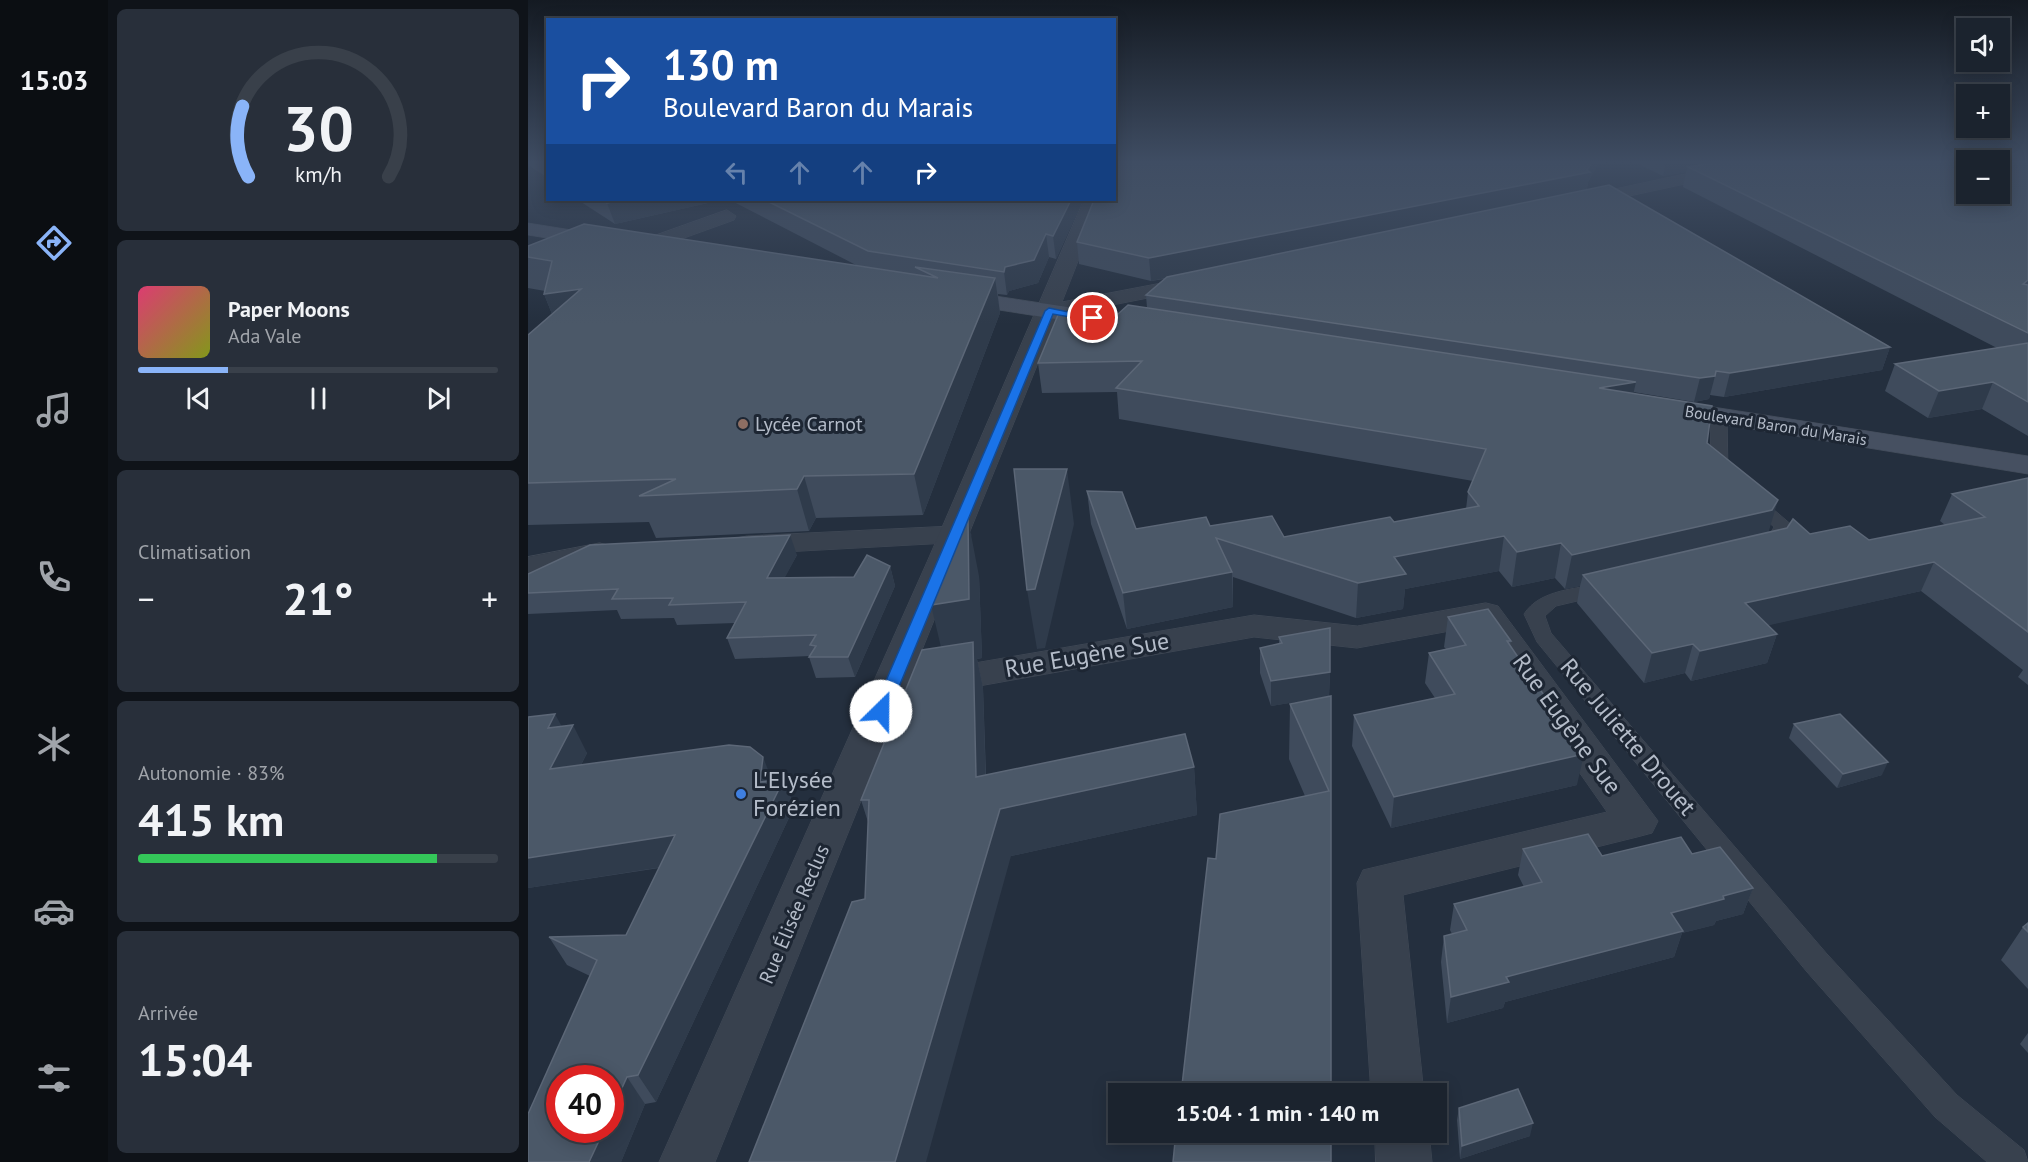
<!DOCTYPE html>
<html lang="fr">
<head>
<meta charset="utf-8">
<style>
	:root { --surface:#1b232e; --page:#282f3a; --text:#f1f3f6; --muted:#a0a4aa; --line:#39404a; --accent:#8ab4f8 }
	body { margin:0; font-family:"PT Sans",sans-serif; background:var(--page); color:var(--text); height:100vh; display:flex; flex-direction:column; font-size:22px; white-space:nowrap }
	* { box-sizing:border-box; margin:0 }
	p { font-size:20px; color:var(--muted) }
	.icon { flex:none; width:33px; height:33px; fill:none; stroke:currentColor; stroke-width:2; stroke-linecap:round; stroke-linejoin:round }
	.map { position:relative; flex:1; overflow:hidden }
	.side { display:flex; flex-direction:column; gap:9px; padding:9px; background:#0f1319; width:420px }
	.side>* { flex:none }
	.hud { position:absolute; left:18px; top:18px; width:570px; height:183px; border-radius:0px; box-shadow:0 3px 15px #0003,0 0 0 2px var(--line); background:#1a4fa0; color:#fff; overflow:hidden }
	.tools { position:absolute; left:1428px; top:18px; display:grid; gap:12px }
	.tools a { display:grid; place-items:center; width:54px; height:54px; border-radius:0px; background:var(--surface); box-shadow:0 3px 15px #0003,0 0 0 2px var(--line); font-size:30px }
	.speed { position:absolute; left:18px; top:1065px; display:flex; gap:12px; font-size:30px; font-weight:700; text-align:center }
	.speed>* { display:grid; place-content:center; width:78px; height:78px; border-radius:50%; background:var(--surface); box-shadow:0 3px 15px #0003,0 0 0 2px var(--line); line-height:1 }
	.speed .limit { border:9px solid #d22; background:#fff; color:#111 }
	.pin { position:absolute; display:grid; place-items:center; width:51px; height:51px; color:#fff; margin:-26px; border:3px solid #fff; border-radius:50%; box-shadow:0 2px 6px #0007 }
	.me { position:absolute; width:66px; margin:-33px; rotate:23deg; stroke-linejoin:round; filter:drop-shadow(0 0 4px #0008) }
	.turn { display:flex; align-items:center; gap:21px; height:126px; padding:0 18px; font-size:27px }
	.turn .icon { width:78px; height:78px; stroke-width:2.5 }
	.turn b { display:block; font-size:42px; line-height:51px }
	.lanes { display:flex; align-items:center; height:57px; padding:0 18px; background:#0003; justify-content:center; gap:30px; direction:ltr }
	.lanes .off { opacity:.35 }
	.big { font-size:45px; font-weight:700; line-height:1.1 }
	.side .tile { flex:1; display:flex; flex-direction:column; justify-content:center; gap:9px; min-width:0; padding:0 21px; border-radius:9px; background:var(--page) }
	.side .dial { align-items:center; gap:0 }
	.dial svg { height:156px; overflow:visible; fill:none; stroke:var(--line); stroke-width:7; stroke-linecap:round; text-anchor:middle }
	.dial text { fill:var(--text); stroke:none }
	.song { display:flex; align-items:center; gap:18px }
	.cover { width:72px; height:72px; border-radius:9px; background:linear-gradient(135deg,hsl(340 70% 55%),hsl(70 70% 35%)) }
	.played { height:6px; border-radius:3px; background:linear-gradient(90deg,var(--accent) 25%,var(--line) 25%) }
	.keys { display:flex; justify-content:space-around; direction:ltr }
	.heat { display:flex; justify-content:space-between; align-items:center; font-size:33px; direction:ltr }
	.charge { height:9px; border-radius:4px; background:linear-gradient(90deg,#34c759 83%,var(--line) 0) }
	.trip { position:absolute; left:580px; top:1083px; width:339px; height:60px; border-radius:0px; background:var(--surface); box-shadow:0 3px 15px #0003,0 0 0 2px var(--line); font-weight:700; line-height:60px; text-align:center }
	main { display:flex; flex:1; min-height:0 }
	.menu { display:flex; flex-direction:column; width:108px; justify-content:space-around; align-items:center; background:#0b0e12; color:var(--muted) }
	.menu .icon { width:42px; height:42px }
	.menu .active { color:var(--accent) }
	.menu b { font-size:27px; color:var(--text) }
	.map>svg:first-child { display:block }
	.lines { fill:none; stroke-linecap:round; stroke-linejoin:round }
	.service-casing { stroke:#414a57; stroke-width:1 }
	.minor-casing { stroke:#414a57; stroke-width:1 }
	.tertiary-casing { stroke:#414a57; stroke-width:1 }
	.secondary-casing { stroke:#414a57; stroke-width:1 }
	.service { fill:#38414e; fill-rule:evenodd }
	.minor { fill:#38414e; fill-rule:evenodd }
	.tertiary { fill:#38414e; fill-rule:evenodd }
	.secondary { fill:#465061; fill-rule:evenodd }
	.wall { fill:#3f4b5c }
	.shaded-wall { fill:#2f3b4b }
	.building { fill:#4b5868; stroke:#5c6777; stroke-width:1.5 }
	.route { fill:#1a73e8; stroke:#114b97; stroke-width:1.5 }
	.education-dot { fill:#8d6e63; stroke:#1d2633; stroke-width:2 }
	.shop-dot { fill:#3f7fe0; stroke:#1d2633; stroke-width:2 }
	.labels { text-anchor:middle; stroke-width:6; stroke-linejoin:round; paint-order:stroke }
	.far-street-label { font-size:16px; fill:#b4bcc9; stroke:#1d2633 }
	.poi-label { font-size:20px; fill:#b4bcc9; stroke:#1d2633; text-anchor:start }
	.street-label { font-size:20px; fill:#b4bcc9; stroke:#1d2633 }
	.near-street-label { font-size:24px; fill:#b4bcc9; stroke:#1d2633 }
	.near-poi-label { font-size:24px; fill:#b4bcc9; stroke:#1d2633; text-anchor:start }
</style>
</head>
<body>
<main>
<nav class="menu">
<b>15:03</b>
<svg class="icon active" aria-label="directions" viewBox="0 0 24 24"><path d="M12 3l9 9-9 9-9-9zM9 14v-3h6M13 9l2 2-2 2"/></svg>
<svg class="icon" aria-label="music" viewBox="0 0 24 24"><path d="M9 18V5l10-2v13"/><circle cx="6" cy="18" r="3"/><circle cx="16" cy="16" r="3"/></svg>
<svg class="icon" aria-label="phone" viewBox="0 0 24 24"><path d="M5 4h4l2 5-3 2q2 4 5 5l2-3 5 2v4C11 20 4 13 5 4z"/></svg>
<svg class="icon" aria-label="climate" viewBox="0 0 24 24"><path d="M12 3v18M4 7l16 10M4 17L20 7"/></svg>
<svg class="icon" aria-label="car" viewBox="0 0 24 24"><path d="M5 17H2v-5l4-1 3-4h7l3 4 3 1v5h-3M9 17h6M6 11h13"/><circle cx="7" cy="17" r="2"/><circle cx="17" cy="17" r="2"/></svg>
<svg class="icon" aria-label="filters" viewBox="0 0 24 24"><path d="M4 7h16M4 17h16"/><circle cx="9" cy="7" r="2"/><circle cx="15" cy="17" r="2"/></svg>
</nav>
<section class="side">
<div class="tile dial"><svg viewBox="0 0 100 80">
<path d="M14 69A42 42 0 1 1 86 69"/>
<path d="M14 69A42 42 0 0 1 11 33" stroke="#8ab4f8"/>
<text x="50" y="56" font-size="32" font-weight="700">30</text>
<text x="50" y="72" font-size="11">km/h</text>
</svg></div>
<div class="tile">
<div class="song"><i class="cover"></i><div><b>Paper Moons</b><p>Ada Vale</p></div></div>
<div class="played"></div>
<div class="keys"><svg class="icon" aria-label="previous" viewBox="0 0 24 24"><path d="M18 5L8 12l10 7zM5 5v14"/></svg><svg class="icon" aria-label="pause" viewBox="0 0 24 24"><path d="M8 5v14M16 5v14"/></svg><svg class="icon" aria-label="next" viewBox="0 0 24 24"><path d="M6 5l10 7-10 7zM19 5v14"/></svg></div>
</div>
<div class="tile"><p>Climatisation</p>
<div class="heat"><a>−</a><b class="big">21°</b><a>+</a></div>
</div>
<div class="tile"><p>Autonomie · 83%</p><b class="big">415 km</b><div class="charge"></div></div>
<div class="tile"><p>Arrivée</p><b class="big">15:04</b></div>
</section>
<div class="map">
<svg width="1500" height="1162" viewBox="0 0 1500 1162">
	<rect width="100%" height="100%" fill="#242f3e"/>
	<g class="lines">
		<g class="service-casing">
			<g id="service">
				<polygon points="1191,411 1199,416 1200,475 1191,480 1182,475 1183,416"/>
				<polygon points="1226,497 1232,498 1265,526 1249,554 1235,554 1233,550 1246,527 1217,502"/>
				<path d="M1076,583l7,2 3,4 -3,4 -55,13 -11,10 6,17 276,321 130,141 67,55 4,12h-41l-52,-45 -128,-145 -270,-330 -13,-28c16,-25 53,-25 80,-31z"/>
			</g>
		</g>
		<g class="minor-casing">
			<g id="minor">
				<polygon points="199,210 208,216 206,220 120,251 106,251 103,247 106,243"/>
				<polygon points="427,526 438,528 443,535 438,542 219,554 208,552 203,545 208,538 219,536"/>
				<polygon points="72,543 83,546 88,553 83,560 0,577 0,557"/>
				<polygon points="958,603 970,606 1130,821 1124,833 1109,837 875,895 896,1094 843,1094 829,883 835,870 1079,812 949,626 829,648 726,637 406,694 393,691 388,682 393,673 406,670 726,615 829,626"/>
				<polygon points="847,1132 901,1132 904,1162 848,1162"/>
			</g>
		</g>
		<g class="tertiary-casing">
			<g id="tertiary">
				<polygon points="1235,162 1271,162 1263,167 1152,185 1050,207 1041,202 1050,197 1152,175"/>
				<polygon points="556,200 574,200 534,302 665,277 673,278 676,283 673,288 665,289 529,316 187,1162 131,1162 399,562"/>
			</g>
		</g>
		<g class="secondary-casing">
			<g id="secondary">
				<polygon points="0,223 75,235 85,241 75,247 0,235"/>
				<polygon points="428,290 579,313 587,315 590,320 587,325 579,327 420,302 417,297 420,292"/>
				<polygon points="1140,400 1500,456 1500,474 1131,414 1127,408 1131,402"/>
			</g>
		</g>
		<use href="#service" class="service"/>
		<use href="#minor" class="minor"/>
		<use href="#tertiary" class="tertiary"/>
		<use href="#secondary" class="secondary"/>
	</g>
	<g class="wall">
		<polygon points="0,162 20,162 20,178 0,165"/>
		<polygon points="586,162 1071,162 1060,182 1059,189 1362,347 1354,370 1196,397 1182,395 1181,399 1166,402 1105,392 1105,393 1179,443 1240,532 1282,534 1341,540 1417,525 1412,521 1424,494 1500,478 1500,685 1490,677 1495,670 1393,591 1240,625 1249,634 1239,663 1163,681 1157,673 1116,683 1049,603 1052,586 1037,589 1027,578 984,587 971,571 877,589 875,609 828,618 705,577 705,607 599,629 563,524 559,491 608,529 682,526 756,537 866,522 938,509 940,492 945,481 591,419 589,392 514,393 510,363 590,314 619,308 618,295 636,279 623,281 551,264 549,242"/>
		<polygon points="1106,162 1500,162 1500,436 1454,409 1400,418 1357,391 1367,364 1469,348 1155,187 1158,172 1135,176"/>
		<polygon points="50,200 193,200 87,224"/>
		<polygon points="202,200 555,200 528,259 521,257 510,283 481,291 479,295 470,294 472,313 395,515 288,518 281,531 128,538 121,522 0,525 0,335 24,314 16,294 17,291 0,288 0,246 328,265"/>
		<polygon points="269,555 256,578 326,577 362,566 367,586 327,677 288,678 281,657 282,656 207,659 199,638 207,623 149,625 146,618 93,619 89,610 0,614 0,574"/>
		<polygon points="451,576 454,658 449,659 455,688 458,775 666,767 669,815 483,856 337,899 340,822 333,800"/>
		<polygon points="920,617 983,641 982,645 1049,785 863,828 824,746 826,715 907,698 897,683 901,653 918,649 916,647"/>
		<polygon points="751,637 802,672 801,696 803,1094 688,859 777,796 761,759 762,704 790,698 743,706 732,673 732,648 751,644"/>
		<polygon points="1266,724 1354,775 1309,788 1261,738"/>
		<polygon points="34,727 59,753 53,765 244,780 256,779 266,807 128,1102 117,1104 93,1162 0,1162 62,976 39,965 21,937 98,935 131,868 0,888"/>
		<polygon points="995,849 1074,856 1164,854 1225,888 1215,914 1188,921 1186,925 1154,933 1146,957 977,1002 975,1008 919,1023 913,962 916,936 924,934 922,930 926,904 996,887 990,875"/>
		<polygon points="1500,923 1500,989 1473,960 1495,927"/>
		<polygon points="1500,1033 1500,1053 1492,1044"/>
		<polygon points="931,1108 1002,1136 932,1159 929,1120"/>
	</g>
	<g class="shaded-wall">
		<polygon points="1064,162 1071,162 1060,182 1058,192 623,281 621,258 1059,170"/>
		<polygon points="1138,162 1224,162 1160,167 1158,172 1135,176"/>
		<polygon points="94,200 193,200 87,224 79,203"/>
		<polygon points="543,200 555,200 528,259 525,236"/>
		<polygon points="518,234 521,257 510,283 481,291 479,295 476,272 477,267"/>
		<polygon points="467,278 472,313 395,515 386,474"/>
		<polygon points="53,289 30,329 16,294"/>
		<polygon points="1362,347 1354,370 1196,397 1202,373"/>
		<polygon points="1187,376 1181,399 1166,402 1172,378"/>
		<polygon points="1108,382 1101,413 1071,388"/>
		<polygon points="1465,382 1454,409 1400,418 1411,391"/>
		<polygon points="539,469 546,524 517,648 509,649 499,590"/>
		<polygon points="276,476 288,518 281,531 269,489"/>
		<polygon points="1250,500 1240,534 1055,575 1052,586 1037,589 1044,555"/>
		<polygon points="440,519 451,576 454,658 449,659 455,688 459,825 417,664 403,605"/>
		<polygon points="262,535 269,555 246,598 239,578"/>
		<polygon points="976,536 971,571 877,589 875,609 828,618 830,583 866,557"/>
		<polygon points="1033,543 1027,578 984,587 989,552"/>
		<polygon points="1406,562 1393,591 1207,633 1217,603"/>
		<polygon points="362,566 367,586 327,677 320,657"/>
		<polygon points="704,572 705,607 599,629 595,593"/>
		<polygon points="1249,634 1239,663 1163,681 1172,651"/>
		<polygon points="1165,644 1157,673 1116,683 1124,653"/>
		<polygon points="802,672 801,697 743,706 743,681"/>
		<polygon points="27,714 39,736 45,725 59,753 37,796 22,769 20,728"/>
		<polygon points="1056,754 1049,785 863,828 866,797"/>
		<polygon points="235,757 246,785 256,779 266,807 128,1102 110,1075 232,782"/>
		<polygon points="1360,762 1354,775 1309,788 1315,774"/>
		<polygon points="666,767 669,815 483,856 398,1162 367,1162 472,809"/>
		<polygon points="147,835 160,863 0,888 0,858"/>
		<polygon points="1225,888 1215,914 1188,921 1186,925 1154,933 1146,957 977,1002 975,1008 919,1023 923,997 978,977 1143,913 1195,896"/>
		<polygon points="99,1077 117,1104 93,1162 61,1162 76,1130 82,1130 82,1114"/>
		<polygon points="1005,1123 1002,1136 932,1159 934,1146"/>
	</g>
	<g class="building">
		<polygon points="586,162 1064,162 1059,170 1062,172 621,258 549,242 566,200 586,200"/>
		<polygon points="1193,162 1438,162 1438,194 1472,194 1472,162 1500,162 1500,280 1495,284 1500,285 1500,333 1160,167"/>
		<polygon points="1081,185 1362,347 1202,373 1188,371 1187,376 1172,378 618,295 639,277"/>
		<polygon points="74,200 94,200 79,203"/>
		<polygon points="237,200 543,200 525,236 518,234 506,260 477,267 476,272 340,251"/>
		<polygon points="56,224 410,278 387,267 467,278 386,474 276,476 269,489 111,496 148,479 0,483 0,335 53,289 16,294 24,261 0,257 0,246"/>
		<polygon points="600,305 1108,382 1071,388 1184,406 1179,443 1250,500 1244,510 1044,555 1033,543 989,552 976,536 866,557 878,574 830,583 688,538 704,572 595,593 559,491 594,492 608,529 678,517 682,526 744,516 756,537 862,517 866,522 951,506 940,492 958,449 588,388 614,361 510,363 530,315 554,308 590,314"/>
		<polygon points="1500,343 1500,402 1465,382 1411,391 1367,364"/>
		<polygon points="486,469 539,469 507,589 499,590"/>
		<polygon points="1500,478 1500,632 1406,562 1217,603 1249,634 1172,651 1165,644 1124,653 1055,575 1259,528 1265,519 1282,534 1322,526 1341,540 1457,517 1424,494"/>
		<polygon points="437,518 440,519 441,599 403,605"/>
		<polygon points="262,535 239,578 326,577 339,555 362,566 320,657 281,657 288,646 282,645 288,635 199,638 218,602 141,605 145,598 84,599 90,589 0,593 0,574 62,545"/>
		<polygon points="960,609 983,641 979,641 1056,754 866,797 826,715 927,694 901,653 938,645 920,617"/>
		<polygon points="802,628 802,672 743,681 732,648 754,643 751,637"/>
		<polygon points="445,642 448,777 657,734 666,767 472,809 367,1162 221,1162 324,902 337,899 341,800 333,800 394,650"/>
		<polygon points="803,696 803,1094 653,1094 680,858 688,859 692,814 801,791 762,704"/>
		<polygon points="27,714 20,728 45,725 22,769 201,745 222,747 235,757 232,782 256,779 110,1075 99,1077 82,1114 82,1078 32,1078 32,1130 76,1130 61,1162 0,1162 0,1114 69,960 21,937 98,935 147,835 0,858 0,717"/>
		<polygon points="1312,714 1360,762 1315,774 1266,724"/>
		<polygon points="1060,834 1074,856 1153,837 1164,854 1192,847 1225,888 1195,896 1196,899 1143,913 1155,931 978,977 981,982 923,997 916,936 939,930 926,904 1014,882 995,849"/>
		<polygon points="1500,923 1500,932 1495,927"/>
		<polygon points="990,1089 1005,1123 934,1146 931,1108"/>
		<polygon points="648,1132 803,1132 803,1162 645,1162"/>
	</g>
	<linearGradient id="sky" x2="0" y2="1"><stop stop-color="#141a22"/><stop offset="0.5" stop-color="#3f4d63"/><stop offset="1" stop-color="#3f4d63" stop-opacity="0"/></linearGradient>
	<rect width="1500" height="324" fill="url(#sky)"/>
	<polygon class="route" points="521,308 570,318 565,321 525,314 361,711 353,716 347,715 345,711 517,311"/>
	<circle class="education-dot" cx="215" cy="424" r="6"/>
	<circle class="shop-dot" cx="213" cy="794" r="6"/>
	<g class="labels">
		<g class="far-street-label">
			<text transform="translate(1248 425) rotate(9)" y="6">Boulevard Baron du Marais</text>
		</g>
		<g class="poi-label">
			<text x="227" y="431">Lycée Carnot</text>
		</g>
		<g class="street-label">
			<text transform="translate(266 914) rotate(-67)" y="7">Rue Élisée Reclus</text>
		</g>
		<g class="near-street-label">
			<text transform="translate(559 655) rotate(-10)" y="8">Rue Eugène Sue</text>
			<text transform="translate(1039 724) rotate(54)" y="8">Rue Eugène Sue</text>
			<text transform="translate(1100 737) rotate(50)" y="8">Rue Juliette Drouet</text>
		</g>
		<g class="near-poi-label">
			<text x="225" y="788">L'Elysée<tspan x="225" dy="28">Forézien</tspan></text>
		</g>
	</g>
</svg>
<div class="tools">
<a><svg class="icon" aria-label="sound" viewBox="0 0 24 24"><path d="M4 9h4l5-4v14l-5-4H4zM17 9q2 3 0 6"/></svg></a>
<a>+</a>
<a>−</a>
</div>
<div class="speed"><div class="limit">40</div></div>
<div class="pin" style="left:565px;top:318px;background:#d93025"><svg class="icon" aria-label="arrive" viewBox="0 0 24 24"><path d="M6 21V4h12l-3 4 3 4H6"/></svg></div>
<svg class="me" style="left:353px;top:711px" viewBox="-20 -20 40 40"><circle r="19" fill="#fff"/><path d="M0-13L10 11 0 6-10 11z" fill="#1a73e8"/></svg>
<div class="trip">15:04 · 1 min · 140 m</div>
<div class="hud">
<div class="turn"><svg class="icon" aria-label="right" viewBox="0 0 24 24"><path d="M7 20v-9h11M14 6l5 5-5 5"/></svg><div><b>130 m</b>Boulevard Baron du Marais</div></div>
<div class="lanes"><svg class="icon off" aria-label="left" viewBox="0 0 24 24"><path d="M17 20v-9H6M10 6l-5 5 5 5"/></svg><svg class="icon off" aria-label="ahead" viewBox="0 0 24 24"><path d="M12 20V5M6 11l6-6 6 6"/></svg><svg class="icon off" aria-label="ahead" viewBox="0 0 24 24"><path d="M12 20V5M6 11l6-6 6 6"/></svg><svg class="icon" aria-label="right" viewBox="0 0 24 24"><path d="M7 20v-9h11M14 6l5 5-5 5"/></svg></div>
</div>
</div>
</main>
</body>
</html>
